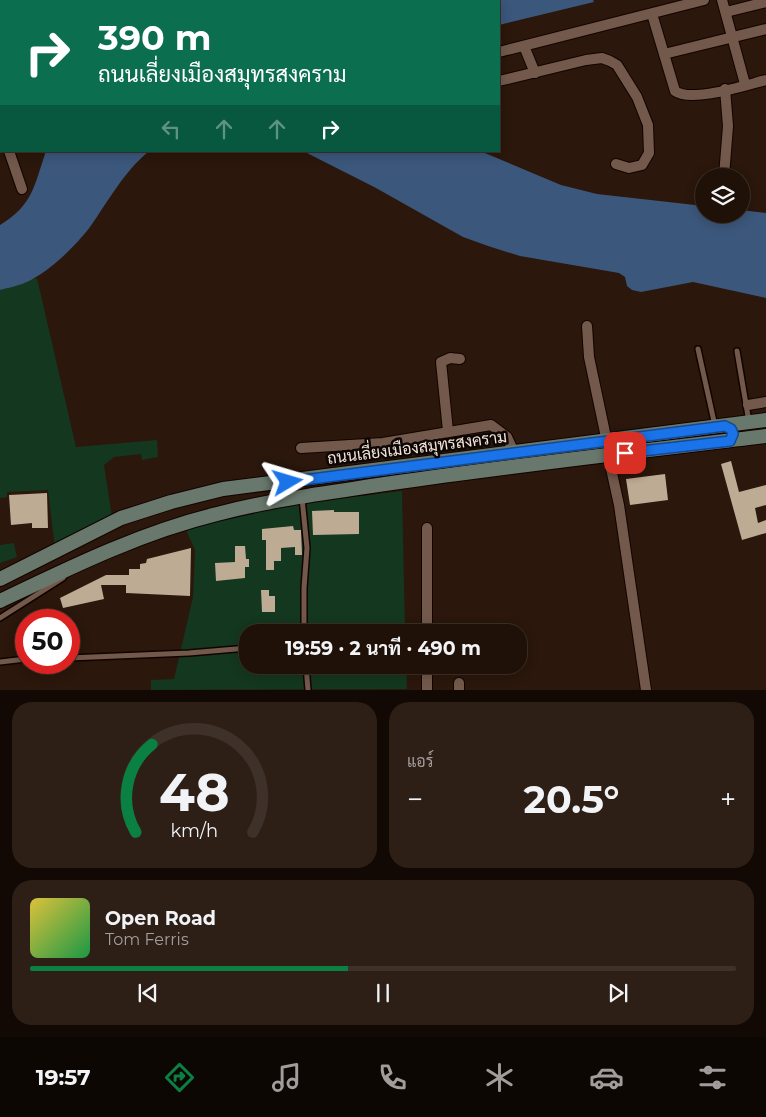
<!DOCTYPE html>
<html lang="th">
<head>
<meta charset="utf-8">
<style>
	:root { --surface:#201108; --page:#2d1f16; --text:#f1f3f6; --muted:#a29d9c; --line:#3d3129; --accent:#0b8043 }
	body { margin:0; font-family:Montserrat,Sarabun,sans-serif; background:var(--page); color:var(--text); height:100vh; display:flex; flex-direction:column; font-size:19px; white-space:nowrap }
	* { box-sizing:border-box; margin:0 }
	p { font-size:16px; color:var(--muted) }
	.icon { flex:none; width:28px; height:28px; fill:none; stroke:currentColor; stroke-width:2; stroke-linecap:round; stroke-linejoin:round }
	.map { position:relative; height:690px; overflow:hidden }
	.drawer { display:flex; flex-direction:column; gap:12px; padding:12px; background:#120904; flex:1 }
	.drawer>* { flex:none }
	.banner { position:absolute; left:0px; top:0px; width:500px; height:152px; box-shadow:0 2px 12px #0003,0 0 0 1px var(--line); background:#0b6e4f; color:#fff; overflow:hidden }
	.tools { position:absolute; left:695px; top:168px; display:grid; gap:10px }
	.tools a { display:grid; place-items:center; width:55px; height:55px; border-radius:50%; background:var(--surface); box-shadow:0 2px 12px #0003,0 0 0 1px var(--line); font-size:25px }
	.speed { position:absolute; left:15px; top:609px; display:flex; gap:10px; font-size:25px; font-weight:700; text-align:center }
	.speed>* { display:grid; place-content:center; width:65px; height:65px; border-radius:50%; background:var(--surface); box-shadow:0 2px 12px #0003,0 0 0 1px var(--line); line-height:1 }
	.speed .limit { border:8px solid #d22; background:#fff; color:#111 }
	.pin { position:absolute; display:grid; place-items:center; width:42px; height:42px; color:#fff; margin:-21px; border-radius:10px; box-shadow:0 2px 8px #0006 }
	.me { position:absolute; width:55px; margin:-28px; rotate:83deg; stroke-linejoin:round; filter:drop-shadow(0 0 4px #0008) }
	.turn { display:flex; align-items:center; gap:18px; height:105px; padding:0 15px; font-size:22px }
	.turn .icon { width:65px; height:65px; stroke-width:2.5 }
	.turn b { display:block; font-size:35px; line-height:42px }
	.lanes { display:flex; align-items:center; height:48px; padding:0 15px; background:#0003; justify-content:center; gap:25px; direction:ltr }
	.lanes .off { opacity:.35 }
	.big { font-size:38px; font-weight:700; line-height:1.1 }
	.drawer .tile { flex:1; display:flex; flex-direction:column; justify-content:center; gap:8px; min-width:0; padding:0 18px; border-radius:20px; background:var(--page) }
	.drawer .dial { align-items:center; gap:0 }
	.dial svg { height:130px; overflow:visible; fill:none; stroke:var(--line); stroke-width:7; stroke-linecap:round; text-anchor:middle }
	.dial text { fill:var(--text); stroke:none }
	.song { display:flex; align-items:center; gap:15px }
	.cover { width:60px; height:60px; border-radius:8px; background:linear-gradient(135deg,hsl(50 70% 55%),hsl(140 70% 35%)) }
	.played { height:5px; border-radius:2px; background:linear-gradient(90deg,var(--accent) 45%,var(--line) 45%) }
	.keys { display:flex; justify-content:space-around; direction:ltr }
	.heat { display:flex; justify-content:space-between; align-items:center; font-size:28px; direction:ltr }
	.drawer .tiles { flex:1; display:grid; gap:12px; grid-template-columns:1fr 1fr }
	.tile:last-child { grid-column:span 2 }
	.trip { position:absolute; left:239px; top:624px; width:288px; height:50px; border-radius:20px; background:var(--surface); box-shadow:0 2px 12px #0003,0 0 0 1px var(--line); font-weight:700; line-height:50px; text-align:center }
	.menu { display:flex; height:80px; justify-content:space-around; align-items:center; background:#0d0703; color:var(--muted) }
	.menu .icon { width:35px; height:35px }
	.menu .active { color:var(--accent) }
	.menu b { font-size:22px; color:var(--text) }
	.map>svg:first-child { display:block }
	.green { fill:#14371f }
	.water { fill:#3b577b }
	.building { fill:#beab94 }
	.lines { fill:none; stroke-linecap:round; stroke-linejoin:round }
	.lane-casing { stroke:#130300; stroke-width:8 }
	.street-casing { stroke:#130300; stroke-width:12 }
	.secondary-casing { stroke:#130300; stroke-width:16 }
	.lane { stroke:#72594b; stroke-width:5 }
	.street { stroke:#72594b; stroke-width:10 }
	.secondary { stroke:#69786d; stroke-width:14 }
	.route-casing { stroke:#114b97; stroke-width:12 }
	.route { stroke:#1a73e8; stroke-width:9 }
	.labels { text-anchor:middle; stroke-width:5; stroke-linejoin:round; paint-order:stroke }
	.street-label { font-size:16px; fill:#f2e4dc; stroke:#0d0603 }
</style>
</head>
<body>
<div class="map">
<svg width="766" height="690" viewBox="0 0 766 690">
	<rect width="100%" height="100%" fill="#2b170b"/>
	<g class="green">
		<polygon points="37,278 76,447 157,440 158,457 142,460 141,454 114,457 104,465 113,523 55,549 48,490 7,492 7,497 0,498 0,290"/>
		<path d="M402,491l3,141h-157v33h158l1,24 -256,1v-10l23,-1 19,-82 2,-47 -9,-20c70,-23 143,-30 216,-39z"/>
		<polygon points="14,543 17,557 0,563 0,545"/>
	</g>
	<g class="water">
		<polygon points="269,0 593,0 594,2 499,25 499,1"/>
		<path d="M46,151h103c-26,22 -40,49 -59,76 -12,16 -36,40 -54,50 -10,7 -24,10 -36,13v-65c33,-20 34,-39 46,-74z"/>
		<polygon points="303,151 480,151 561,185 597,194 704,206 704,214 741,214 741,210 766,213 766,298 693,282 641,292 632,290 627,286 625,277 619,273 520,256 488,246 463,237 376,188"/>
	</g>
	<g class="building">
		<polygon points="731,461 739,492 766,485 766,505 755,508 758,523 766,520 766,533 742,540 721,464"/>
		<polygon points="665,474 668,500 630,505 626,479"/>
		<polygon points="47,493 48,528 32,528 32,523 11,525 9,495"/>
		<polygon points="334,510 334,512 359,512 359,534 313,535 312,511"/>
		<polygon points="293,526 294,530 301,530 302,555 295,555 295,547 281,548 281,561 274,561 274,570 266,570 266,540 262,540 262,529"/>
		<polygon points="235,546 245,546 246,559 249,559 249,567 245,567 245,578 216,581 215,563 235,562"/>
		<polygon points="191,548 190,596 126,593 126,585 101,585 104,599 63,608 60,598 106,575 129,575 129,569 140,569 140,564 146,563 147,559"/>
		<polygon points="261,590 269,590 269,596 275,596 275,612 262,612"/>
	</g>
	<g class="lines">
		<g class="lane-casing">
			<g id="lane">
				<polyline points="698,349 715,426"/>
				<polyline points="737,351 749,422"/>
				<polyline points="302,498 307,548 304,588 304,632"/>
				<polyline points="0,618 63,578"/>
				<polyline points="69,658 189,653 248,648"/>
				<polyline points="0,662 26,659"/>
				<polyline points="306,665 308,690"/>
			</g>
		</g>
		<g class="street-casing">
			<g id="street">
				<polyline points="722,0 745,84"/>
				<polyline points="726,12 766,2"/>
				<path d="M652,14l23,77c16,12 71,-6 91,-11"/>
				<polyline points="524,46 535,73"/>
				<polyline points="499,52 704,0"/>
				<polyline points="664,54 766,29"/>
				<polyline points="499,81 586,60 602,58 610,61 617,65 637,97 648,125 649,153 642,165 629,168 616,164"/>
				<polyline points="0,133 1,136"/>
				<polyline points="9,151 22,189"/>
				<polyline points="724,176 728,126 725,89"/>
				<polyline points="587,326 589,357 607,442"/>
				<polyline points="748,405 766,402"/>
				<polyline points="448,431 441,362 450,358 460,359"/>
				<polyline points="301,448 383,443 491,425 507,437 514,452"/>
				<polyline points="608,455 619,505 646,690"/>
				<polyline points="427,528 427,632"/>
				<polyline points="427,665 427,690"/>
				<polyline points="459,683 459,690"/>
			</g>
		</g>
		<g class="secondary-casing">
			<g id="secondary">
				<polyline points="0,579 121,518 171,502 223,489 766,420"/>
				<path d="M0,601c71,-34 140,-68 217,-87 57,-15 117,-22 175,-31 125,-18 249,-32 374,-47"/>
			</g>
		</g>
		<use href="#lane" class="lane"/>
		<use href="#street" class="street"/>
		<use href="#secondary" class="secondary"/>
	</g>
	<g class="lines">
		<g class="route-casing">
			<polyline id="route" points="288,482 725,426 731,429 733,434 730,441 625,453"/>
		</g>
		<use href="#route" class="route"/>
	</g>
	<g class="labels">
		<g class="street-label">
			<text transform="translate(417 447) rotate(-7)" y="6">ถนนเลี่ยงเมืองสมุทรสงคราม</text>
		</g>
	</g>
</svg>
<div class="tools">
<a><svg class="icon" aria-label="layers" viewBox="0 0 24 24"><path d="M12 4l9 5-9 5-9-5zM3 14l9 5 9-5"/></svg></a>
</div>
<div class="speed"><div class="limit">50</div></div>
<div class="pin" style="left:625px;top:453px;background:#d93025"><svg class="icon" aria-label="arrive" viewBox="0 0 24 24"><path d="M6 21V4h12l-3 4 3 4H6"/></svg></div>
<svg class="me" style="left:288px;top:482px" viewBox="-20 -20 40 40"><path d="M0-17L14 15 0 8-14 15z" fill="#1a73e8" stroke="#fff" stroke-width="4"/></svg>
<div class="trip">19:59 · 2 นาที · 490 m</div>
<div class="banner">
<div class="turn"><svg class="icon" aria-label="right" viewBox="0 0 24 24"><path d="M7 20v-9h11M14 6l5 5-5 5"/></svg><div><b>390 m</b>ถนนเลี่ยงเมืองสมุทรสงคราม</div></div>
<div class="lanes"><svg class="icon off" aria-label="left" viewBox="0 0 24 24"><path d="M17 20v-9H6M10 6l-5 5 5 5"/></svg><svg class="icon off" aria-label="ahead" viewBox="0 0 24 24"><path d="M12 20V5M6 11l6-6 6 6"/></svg><svg class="icon off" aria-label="ahead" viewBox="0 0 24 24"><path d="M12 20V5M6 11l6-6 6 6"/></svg><svg class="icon" aria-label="right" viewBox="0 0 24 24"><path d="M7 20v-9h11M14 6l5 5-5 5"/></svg></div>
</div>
</div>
<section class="drawer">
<div class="tiles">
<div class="tile dial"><svg viewBox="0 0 100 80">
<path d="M14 69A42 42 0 1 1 86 69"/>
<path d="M14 69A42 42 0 0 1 24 15" stroke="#0b8043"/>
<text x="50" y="56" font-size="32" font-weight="700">48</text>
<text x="50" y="72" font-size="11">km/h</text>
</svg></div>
<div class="tile"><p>แอร์</p>
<div class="heat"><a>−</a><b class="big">20.5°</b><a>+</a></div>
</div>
<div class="tile">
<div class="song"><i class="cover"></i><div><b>Open Road</b><p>Tom Ferris</p></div></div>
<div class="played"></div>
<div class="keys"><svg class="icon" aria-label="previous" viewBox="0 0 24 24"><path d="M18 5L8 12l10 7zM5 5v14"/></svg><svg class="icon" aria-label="pause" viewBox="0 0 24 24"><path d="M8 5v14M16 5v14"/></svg><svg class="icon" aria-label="next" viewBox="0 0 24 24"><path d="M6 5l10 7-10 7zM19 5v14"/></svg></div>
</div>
</div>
</section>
<nav class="menu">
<b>19:57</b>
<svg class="icon active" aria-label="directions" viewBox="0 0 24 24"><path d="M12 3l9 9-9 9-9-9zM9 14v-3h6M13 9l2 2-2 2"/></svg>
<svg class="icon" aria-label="music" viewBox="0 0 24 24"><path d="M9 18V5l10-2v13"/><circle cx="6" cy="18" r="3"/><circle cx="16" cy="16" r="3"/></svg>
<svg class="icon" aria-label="phone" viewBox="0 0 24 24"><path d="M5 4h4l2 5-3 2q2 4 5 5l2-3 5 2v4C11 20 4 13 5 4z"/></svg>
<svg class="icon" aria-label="climate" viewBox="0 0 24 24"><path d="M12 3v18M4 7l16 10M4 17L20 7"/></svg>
<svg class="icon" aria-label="car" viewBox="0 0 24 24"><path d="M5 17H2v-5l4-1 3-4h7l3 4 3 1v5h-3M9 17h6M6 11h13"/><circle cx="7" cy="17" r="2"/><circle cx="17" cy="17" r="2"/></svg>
<svg class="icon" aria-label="filters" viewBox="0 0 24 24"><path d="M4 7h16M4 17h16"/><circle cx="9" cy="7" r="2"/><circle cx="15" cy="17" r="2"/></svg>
</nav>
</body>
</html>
